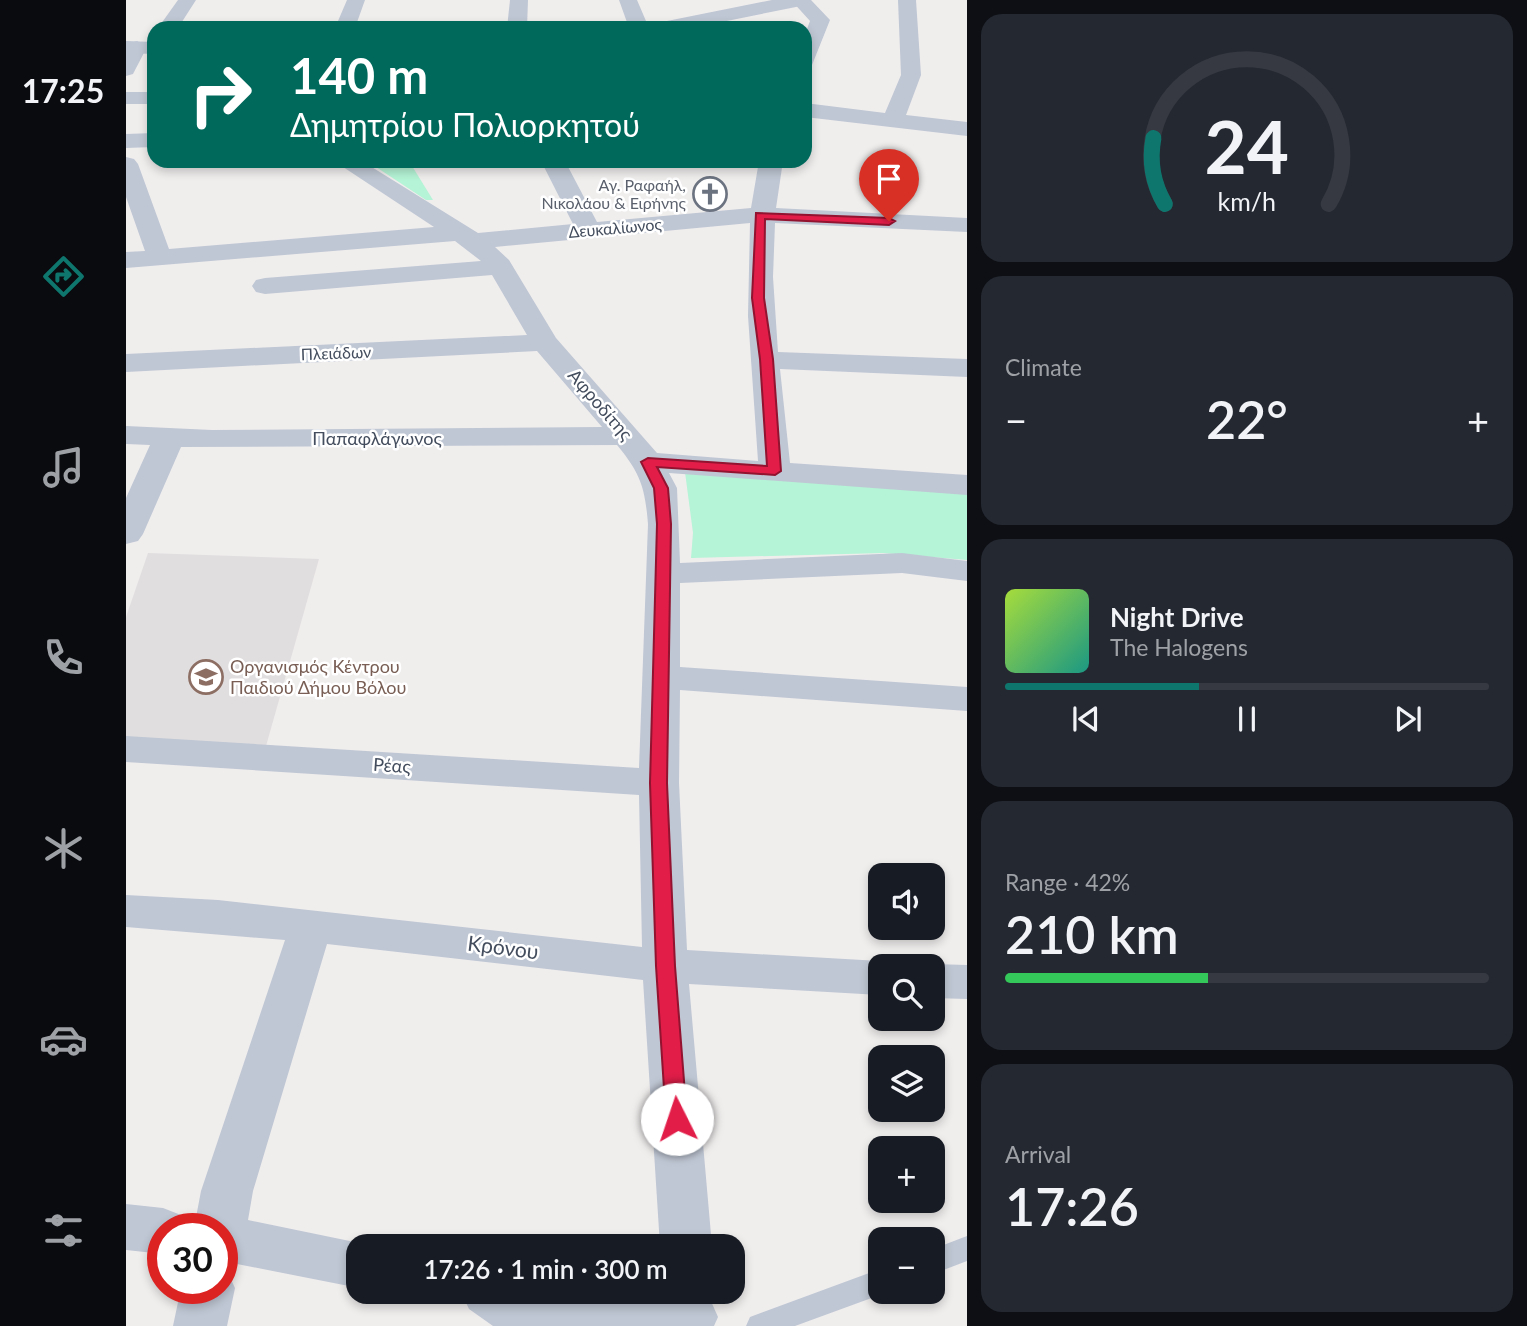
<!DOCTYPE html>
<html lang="en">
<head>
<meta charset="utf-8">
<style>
	:root { --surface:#171b24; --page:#242831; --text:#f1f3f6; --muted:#9ea1a6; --line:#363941; --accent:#0f766e }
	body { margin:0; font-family:Lato,sans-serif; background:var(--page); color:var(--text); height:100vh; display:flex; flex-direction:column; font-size:26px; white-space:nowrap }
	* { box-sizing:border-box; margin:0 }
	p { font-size:23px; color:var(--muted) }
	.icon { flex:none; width:38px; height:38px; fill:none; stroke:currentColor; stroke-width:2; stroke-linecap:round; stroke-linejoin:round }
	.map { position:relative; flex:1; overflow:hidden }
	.details { display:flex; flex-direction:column; gap:14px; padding:14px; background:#0d0f14; width:560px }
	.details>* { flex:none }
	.top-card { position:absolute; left:21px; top:21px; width:665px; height:147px; border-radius:21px; box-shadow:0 4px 10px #0003; background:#00695c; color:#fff; overflow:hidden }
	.fabs { position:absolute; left:742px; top:863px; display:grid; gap:14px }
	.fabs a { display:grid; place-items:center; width:77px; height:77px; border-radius:14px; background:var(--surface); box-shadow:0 4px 10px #0003; font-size:35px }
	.speed { position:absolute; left:21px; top:1213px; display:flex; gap:14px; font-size:35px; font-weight:700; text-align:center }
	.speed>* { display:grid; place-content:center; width:91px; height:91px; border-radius:50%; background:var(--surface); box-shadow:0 4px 10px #0003; line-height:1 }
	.speed .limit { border:10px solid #d22; background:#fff; color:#111 }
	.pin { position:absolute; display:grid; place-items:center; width:60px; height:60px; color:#fff; margin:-72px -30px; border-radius:50% 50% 50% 0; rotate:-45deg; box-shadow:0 0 7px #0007 }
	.pin .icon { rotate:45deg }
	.me { position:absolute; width:77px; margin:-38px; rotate:356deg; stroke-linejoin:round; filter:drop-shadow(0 0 5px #0008) }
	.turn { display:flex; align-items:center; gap:24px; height:147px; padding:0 28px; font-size:32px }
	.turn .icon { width:91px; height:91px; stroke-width:2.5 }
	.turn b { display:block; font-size:49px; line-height:60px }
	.big { font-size:52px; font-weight:600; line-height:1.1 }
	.details .widget { flex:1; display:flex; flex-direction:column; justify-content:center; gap:10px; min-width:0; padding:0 24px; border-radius:21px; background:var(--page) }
	.details .dial { align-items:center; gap:0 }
	.dial svg { height:182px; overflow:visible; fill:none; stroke:var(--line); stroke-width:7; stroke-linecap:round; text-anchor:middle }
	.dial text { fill:var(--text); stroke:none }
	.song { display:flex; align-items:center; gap:21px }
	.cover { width:84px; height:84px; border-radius:10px; background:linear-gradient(135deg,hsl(80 70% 55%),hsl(170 70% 35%)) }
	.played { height:7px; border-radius:4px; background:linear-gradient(90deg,var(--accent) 40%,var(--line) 40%) }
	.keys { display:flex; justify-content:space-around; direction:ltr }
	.heat { display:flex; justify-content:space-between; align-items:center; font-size:38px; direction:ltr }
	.charge { height:10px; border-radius:5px; background:linear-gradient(90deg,#34c759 42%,var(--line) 0) }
	.trip { position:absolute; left:220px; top:1234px; width:399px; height:70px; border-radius:21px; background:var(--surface); box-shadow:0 4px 10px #0003; font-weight:600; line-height:70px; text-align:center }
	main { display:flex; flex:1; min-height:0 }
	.tabs { display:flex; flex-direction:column; width:126px; justify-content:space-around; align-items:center; background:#090b0e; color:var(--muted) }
	.tabs .icon { width:49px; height:49px }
	.tabs .selected { color:var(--accent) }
	.tabs b { font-size:32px; color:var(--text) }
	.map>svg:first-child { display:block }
	.education { fill:#e1dedf }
	.green { fill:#b5f4d6 }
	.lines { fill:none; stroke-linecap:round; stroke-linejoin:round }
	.service { fill:#bfc7d4; fill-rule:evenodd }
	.minor { fill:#bfc7d4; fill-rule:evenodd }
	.tertiary { fill:#bfc7d4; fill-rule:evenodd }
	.route { fill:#e11d48; stroke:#92132f; stroke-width:2 }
	.labels { text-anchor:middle; stroke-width:5; stroke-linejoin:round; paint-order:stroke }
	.far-worship-label { font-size:16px; fill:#5b616d; stroke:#fff; text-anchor:end }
	.far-street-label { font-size:16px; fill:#434d5d; stroke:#fff }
	.street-label { font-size:18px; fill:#434d5d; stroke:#fff }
	.education-label { font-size:18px; fill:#785e54; stroke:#fff; text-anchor:start }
	.near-street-label { font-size:21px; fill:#434d5d; stroke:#fff }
</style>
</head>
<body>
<main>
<nav class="tabs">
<b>17:25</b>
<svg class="icon selected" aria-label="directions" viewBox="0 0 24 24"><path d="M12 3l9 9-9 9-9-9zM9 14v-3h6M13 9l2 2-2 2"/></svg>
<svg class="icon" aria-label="music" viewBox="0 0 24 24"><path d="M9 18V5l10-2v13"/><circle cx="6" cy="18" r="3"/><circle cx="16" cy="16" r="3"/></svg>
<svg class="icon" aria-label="phone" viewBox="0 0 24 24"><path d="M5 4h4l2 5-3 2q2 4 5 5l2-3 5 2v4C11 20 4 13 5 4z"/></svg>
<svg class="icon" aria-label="climate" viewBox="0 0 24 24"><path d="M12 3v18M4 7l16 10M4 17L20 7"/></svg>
<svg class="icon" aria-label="car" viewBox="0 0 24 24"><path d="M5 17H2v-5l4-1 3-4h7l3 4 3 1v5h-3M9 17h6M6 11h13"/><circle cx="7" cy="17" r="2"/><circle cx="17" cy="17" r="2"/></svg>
<svg class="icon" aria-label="filters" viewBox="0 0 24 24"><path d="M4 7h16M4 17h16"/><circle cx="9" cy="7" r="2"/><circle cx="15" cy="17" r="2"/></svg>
</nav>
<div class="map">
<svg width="841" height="1326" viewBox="0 0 841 1326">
	<rect width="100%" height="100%" fill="#f0eded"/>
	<polygon class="education" points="22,553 193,559 140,746 0,737 0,617"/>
	<g class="green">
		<polygon points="241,161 283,161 307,200 300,200"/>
		<polygon points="559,472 841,493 841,560 757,553 565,558 567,533"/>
	</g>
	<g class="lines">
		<g class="service">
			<polygon points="841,1236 841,1261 807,1274 807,1249"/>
			<polygon points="754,1269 754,1292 762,1292 669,1326 620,1326 624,1317"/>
		</g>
		<g class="minor">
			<polygon points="52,0 70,0 52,28 32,28"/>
			<polygon points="221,0 239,0 229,28 209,28"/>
			<polygon points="384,0 402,0 401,28 381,28"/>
			<polygon points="493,0 511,0 523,28 503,28"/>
			<polygon points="665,0 685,0 704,20 686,65 679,67 679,34 684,21"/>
			<polygon points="772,0 790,0 795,75 780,115 841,122 841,136 679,117 679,103 759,113 775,75"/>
			<polygon points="11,41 21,47 7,74 0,76 0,49 4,43"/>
			<rect x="0" y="92" width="28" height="12"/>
			<polygon points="28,133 28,147 0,148 0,134"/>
			<path d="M0,157l8,2 4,5 31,85 265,-22 -100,-66h28l116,72 95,-9 -32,-63h24l32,61 154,-14 8,-47h24l-7,47 191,10v14l-192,-9 -2,54 5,75 189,7v18l-187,-8 10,94 177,12v20l-298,-22 8,15 3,75 222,-10 65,8v20l-65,-8 -222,10v84l287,20v24l-287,-21 -1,93 8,167 193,11 16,5h-16v29l-191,-11 23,262h-52l-17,-266 -316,-36 -74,247 -5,29 126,26h-15v42l-137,-27v-33h-28l7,-37 84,-251 -159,-13v-32l92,5 424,47 -3,-152 -513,-33v-26l513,32 9,-244c-3,-36 -7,-50 -31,-79l-436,2 -38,87 -5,7 -12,3v-46l24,-53 -24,-1v-18l86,4 390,-3 -65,-76 -411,21v-18l401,-19 -35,-60 -227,19 -9,-2 -4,-6 4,-6 9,-2 216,-17 -26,-20 -329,27v-16l19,-1 -19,-54zM624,223l-2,93 10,145 -101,-8 -101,-115 -47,-78 -14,-13z"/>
			<polygon points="807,964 841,965 841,999 807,998 807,966 800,966"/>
			<polygon points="0,1204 37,1208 55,1215 62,1228 37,1228 37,1254 0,1250"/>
			<polygon points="96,1269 101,1271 109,1288 101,1326 47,1326 55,1288 96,1288"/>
			<polygon points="335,1292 565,1292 584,1299 592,1317 588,1326 367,1326 343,1309"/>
		</g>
		<g class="tertiary">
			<polygon points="646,0 685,0 675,6 566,28 526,28 536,22"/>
			<polygon points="0,41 28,42 28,54 0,53"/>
		</g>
	</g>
	<polygon class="route" points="630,213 763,218 769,221 763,225 639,219 638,298 647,359 655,471 649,475 531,467 542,488 545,524 541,783 549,966 561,1119 558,1125 551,1128 543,1125 540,1119 530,966 524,783 531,524 528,488 515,462 522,458 641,466 634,359 626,298"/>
	<defs>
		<g id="church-ring" transform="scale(1.75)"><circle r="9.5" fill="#fff" stroke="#6b7280" stroke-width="1.5"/><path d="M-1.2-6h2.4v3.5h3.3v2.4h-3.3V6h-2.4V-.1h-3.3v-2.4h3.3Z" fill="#6b7280"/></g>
		<g id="school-ring" transform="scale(1.75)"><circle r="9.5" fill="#fff" stroke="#8d6e63" stroke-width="1.5"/><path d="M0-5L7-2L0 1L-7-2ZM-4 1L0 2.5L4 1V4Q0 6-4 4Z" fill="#8d6e63"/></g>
	</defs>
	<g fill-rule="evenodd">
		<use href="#church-ring" x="584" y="194"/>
		<use href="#school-ring" x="80" y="677"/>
	</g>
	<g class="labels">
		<g class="far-worship-label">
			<text x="560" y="191">Αγ. Ραφαήλ,<tspan x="560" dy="18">Νικολάου &amp; Ειρήνης</tspan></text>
		</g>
		<g class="far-street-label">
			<text transform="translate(489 228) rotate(-5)" y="6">Δευκαλίωνος</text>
			<text transform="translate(210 353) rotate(-2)" y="6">Πλειάδων</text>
		</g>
		<g class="street-label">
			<text transform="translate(474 405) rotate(49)" y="6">Αφροδίτης</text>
			<text x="251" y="445">Παπαφλάγωνος</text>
			<text transform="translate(266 766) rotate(4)" y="6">Ρέας</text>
		</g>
		<g class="education-label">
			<text x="104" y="673">Οργανισμός Κέντρου<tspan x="104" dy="21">Παιδιού Δήμου Βόλου</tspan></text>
		</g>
		<g class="near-street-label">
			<text transform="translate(377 948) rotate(7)" y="7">Κρόνου</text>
		</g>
	</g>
</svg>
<div class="fabs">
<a><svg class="icon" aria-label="sound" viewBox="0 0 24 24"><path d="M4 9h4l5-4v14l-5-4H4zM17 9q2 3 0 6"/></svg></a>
<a><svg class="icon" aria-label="search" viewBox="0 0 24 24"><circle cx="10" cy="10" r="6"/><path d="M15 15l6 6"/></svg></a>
<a><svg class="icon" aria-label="layers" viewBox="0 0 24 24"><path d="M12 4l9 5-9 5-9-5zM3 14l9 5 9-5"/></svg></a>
<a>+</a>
<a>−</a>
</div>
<div class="speed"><div class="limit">30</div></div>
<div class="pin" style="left:763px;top:221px;background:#d93025"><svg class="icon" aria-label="arrive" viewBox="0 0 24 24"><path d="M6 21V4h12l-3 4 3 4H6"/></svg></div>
<svg class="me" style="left:551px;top:1119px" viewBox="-20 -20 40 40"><circle r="19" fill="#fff"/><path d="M0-13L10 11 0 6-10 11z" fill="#e11d48"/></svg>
<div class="trip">17:26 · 1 min · 300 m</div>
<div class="top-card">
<div class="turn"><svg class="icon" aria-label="right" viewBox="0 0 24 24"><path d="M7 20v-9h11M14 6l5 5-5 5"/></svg><div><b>140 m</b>Δημητρίου Πολιορκητού</div></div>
</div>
</div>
<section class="details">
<div class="widget dial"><svg viewBox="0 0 100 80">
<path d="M14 69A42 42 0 1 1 86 69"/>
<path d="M14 69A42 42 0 0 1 9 40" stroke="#0f766e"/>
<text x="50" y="56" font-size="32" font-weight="700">24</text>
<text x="50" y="72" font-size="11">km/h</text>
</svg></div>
<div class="widget"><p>Climate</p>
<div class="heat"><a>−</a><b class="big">22°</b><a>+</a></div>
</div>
<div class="widget">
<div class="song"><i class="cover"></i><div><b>Night Drive</b><p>The Halogens</p></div></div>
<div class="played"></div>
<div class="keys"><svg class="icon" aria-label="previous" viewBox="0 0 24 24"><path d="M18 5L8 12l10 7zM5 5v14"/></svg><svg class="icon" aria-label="pause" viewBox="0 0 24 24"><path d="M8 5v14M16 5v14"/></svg><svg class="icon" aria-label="next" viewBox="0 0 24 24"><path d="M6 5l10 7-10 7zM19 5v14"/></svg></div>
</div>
<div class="widget"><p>Range · 42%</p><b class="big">210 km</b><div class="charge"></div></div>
<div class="widget"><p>Arrival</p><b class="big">17:26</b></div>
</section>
</main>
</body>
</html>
